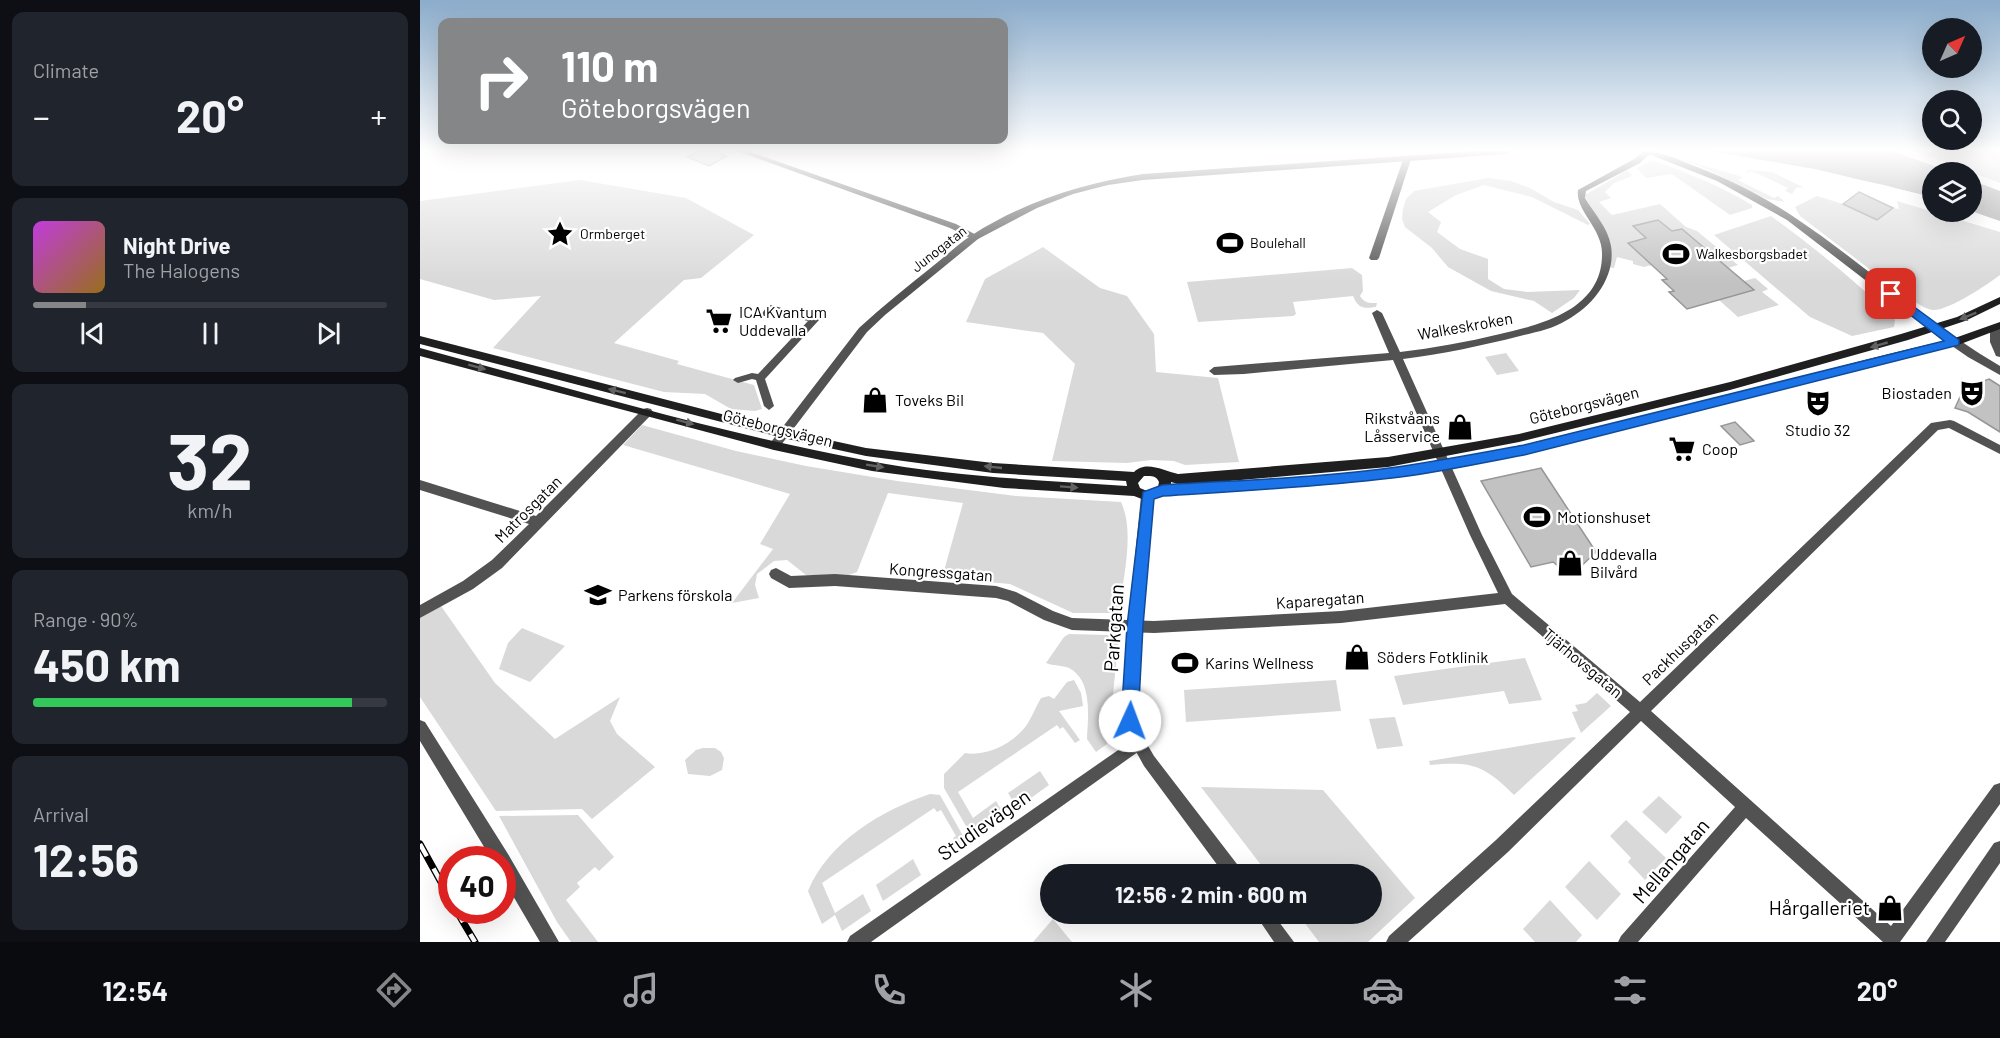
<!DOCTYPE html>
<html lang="en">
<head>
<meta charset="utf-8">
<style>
	:root { --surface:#171b24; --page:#20242c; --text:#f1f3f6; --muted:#9ea1a6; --line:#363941; --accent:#858687 }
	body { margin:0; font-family:Barlow,sans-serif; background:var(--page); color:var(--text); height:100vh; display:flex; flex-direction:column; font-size:22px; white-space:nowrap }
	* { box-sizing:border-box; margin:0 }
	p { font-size:20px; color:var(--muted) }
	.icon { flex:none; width:33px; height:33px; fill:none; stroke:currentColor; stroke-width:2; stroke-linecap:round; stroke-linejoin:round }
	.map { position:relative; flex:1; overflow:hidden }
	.details { display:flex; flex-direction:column; gap:12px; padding:12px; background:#0d0f14; width:420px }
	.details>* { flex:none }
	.guide { position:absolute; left:18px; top:18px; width:570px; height:126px; border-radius:12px; box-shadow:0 6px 24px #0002; background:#858687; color:#fff; overflow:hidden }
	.needle { width:39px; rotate:45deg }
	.buttons { position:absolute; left:1502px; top:18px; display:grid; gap:12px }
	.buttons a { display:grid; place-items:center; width:60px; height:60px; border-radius:50%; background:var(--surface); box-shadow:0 6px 24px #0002; font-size:30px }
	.speed { position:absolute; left:18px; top:846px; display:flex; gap:12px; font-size:30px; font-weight:700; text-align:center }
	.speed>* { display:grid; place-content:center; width:78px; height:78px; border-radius:50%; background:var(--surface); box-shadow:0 6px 24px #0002; line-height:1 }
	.speed .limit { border:9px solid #d22; background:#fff; color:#111 }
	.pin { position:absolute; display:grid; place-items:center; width:51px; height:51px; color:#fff; margin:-26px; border-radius:12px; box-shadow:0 3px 9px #0006 }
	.me { position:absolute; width:66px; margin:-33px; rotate:2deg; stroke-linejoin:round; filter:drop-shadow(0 0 4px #0008) }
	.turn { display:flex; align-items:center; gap:21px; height:126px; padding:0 24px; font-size:27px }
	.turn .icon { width:78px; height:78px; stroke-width:2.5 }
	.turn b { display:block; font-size:42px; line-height:51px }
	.big { font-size:45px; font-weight:700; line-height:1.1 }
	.details .card { flex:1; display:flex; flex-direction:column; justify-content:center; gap:9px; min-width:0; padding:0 21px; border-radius:12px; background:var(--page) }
	.details .dial { align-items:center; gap:0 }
	.dial b { font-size:78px; line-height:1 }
	.song { display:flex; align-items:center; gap:18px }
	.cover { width:72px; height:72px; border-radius:9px; background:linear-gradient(135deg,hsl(290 70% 55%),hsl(40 70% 35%)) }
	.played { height:6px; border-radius:3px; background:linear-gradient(90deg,var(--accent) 15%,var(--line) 15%) }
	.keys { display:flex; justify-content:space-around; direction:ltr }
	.heat { display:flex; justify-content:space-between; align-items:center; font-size:33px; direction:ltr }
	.charge { height:9px; border-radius:4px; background:linear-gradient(90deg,#34c759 90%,var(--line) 0) }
	.trip { position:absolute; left:620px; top:864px; width:342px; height:60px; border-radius:30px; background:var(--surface); box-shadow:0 6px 24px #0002; font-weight:700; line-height:60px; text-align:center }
	.menu { display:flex; height:96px; justify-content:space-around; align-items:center; background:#090b0e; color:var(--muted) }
	.menu .icon { width:42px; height:42px }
	.menu .selected { color:var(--accent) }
	.menu b { font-size:27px; color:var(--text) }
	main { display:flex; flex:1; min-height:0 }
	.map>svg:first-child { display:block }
	.green { fill:#d9d9d9 }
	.water { fill:#a0a0a0 }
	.pier { fill:#fff }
	.building { fill:#c2c2c2; stroke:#969696; stroke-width:1.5 }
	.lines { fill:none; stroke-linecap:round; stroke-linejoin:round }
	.pedestrian { fill:#525252; fill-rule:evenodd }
	.minor { fill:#525252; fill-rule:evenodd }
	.tertiary { fill:#525252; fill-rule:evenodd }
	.secondary { fill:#1f1f1f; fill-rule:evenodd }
	.rail-casing { stroke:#000; stroke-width:7 }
	.rail { stroke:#fff; stroke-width:4.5; stroke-dasharray:14; stroke-linecap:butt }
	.oneway { fill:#626262 }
	.route { fill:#1a73e8; stroke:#114b97; stroke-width:1.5 }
	.labels { text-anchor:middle; stroke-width:4.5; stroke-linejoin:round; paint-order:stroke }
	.far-poi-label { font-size:14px; fill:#000; stroke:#fff; text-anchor:start }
	.far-street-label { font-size:14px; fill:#000; stroke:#fff }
	.poi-label { font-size:16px; fill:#000; stroke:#fff; text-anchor:start }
	.street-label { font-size:16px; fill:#000; stroke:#fff }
	.near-street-label { font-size:20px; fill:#000; stroke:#fff }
	.near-poi-label { font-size:20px; fill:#000; stroke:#fff; text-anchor:end }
</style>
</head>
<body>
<main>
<section class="details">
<div class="card"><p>Climate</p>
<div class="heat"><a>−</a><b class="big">20°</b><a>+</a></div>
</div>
<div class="card">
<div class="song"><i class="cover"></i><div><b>Night Drive</b><p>The Halogens</p></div></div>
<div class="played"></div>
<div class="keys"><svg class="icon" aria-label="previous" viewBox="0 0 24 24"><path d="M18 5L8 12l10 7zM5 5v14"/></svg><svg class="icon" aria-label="pause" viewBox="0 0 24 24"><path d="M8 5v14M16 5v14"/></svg><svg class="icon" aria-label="next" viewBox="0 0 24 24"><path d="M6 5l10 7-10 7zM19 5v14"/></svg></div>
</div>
<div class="card dial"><b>32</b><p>km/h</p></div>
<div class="card"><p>Range · 90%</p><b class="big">450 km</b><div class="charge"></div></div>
<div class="card"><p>Arrival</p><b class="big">12:56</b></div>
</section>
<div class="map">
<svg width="1580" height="942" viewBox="0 0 1580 942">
	<rect width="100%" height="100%" fill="#fff"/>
	<g class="green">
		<polygon points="1495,151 1580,151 1580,183"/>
		<polygon points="1250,156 1323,177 1318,180 1354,198 1358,196 1365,202 1347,199 1282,167"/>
		<path d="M1230,161l8,1c32,12 65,25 94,43v3l-22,7 -58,-41 -26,4 -9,-10z"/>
		<path d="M1208,170l4,6 -18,7 -9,9 6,6 -12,4 13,13 48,-11 26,23 11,4 41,34 -10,3 -46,-39 -10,2 -14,-11 -24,6 12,12 -18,5 24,22 -8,2 -11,-3v-3l-16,-4 -3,11 -6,-1c4,-27 0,-33 -14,-55 -3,-6 -7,-10 -9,-17z"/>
		<polygon points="1329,170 1352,172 1383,187 1376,188 1372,194 1365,191 1368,188 1332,171 1325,173"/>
		<polygon points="1068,178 1091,181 1110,188 1134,202 1158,210 1170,224 1168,225 1112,197 1064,185 1036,195 1008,212 1021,222 1017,232 1040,249 1068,259 1068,279 1084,289 1107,292 1160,290 1154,298 1132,313 1114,301 1071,291 1028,267 1012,248 985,227 982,219 983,209 986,199 994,191"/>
		<polygon points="160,180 266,198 334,235 281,278 264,280 194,343 259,361 257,364 334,385 342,409 335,411 311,409 285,394 244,392 73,348 121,296 74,300 0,279 0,201"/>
		<path d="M1397,196l26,8 34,16 16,-12 6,1 -2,-8 103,31v43c-12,9 -53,37 -68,35 -9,-2 -18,-9 -26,-13l-106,-81 -5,-9z"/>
		<path d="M1351,216c44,32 86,66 124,104l-1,7 -42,9 -42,-19 -96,-82z"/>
		<polygon points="623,247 680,288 707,296 734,334 736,372 798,378 819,462 765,465 754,461 731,460 707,463 632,461 655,364 623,333 546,322 565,279"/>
		<path d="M932,268l10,7 1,16 -3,5c4,7 9,7 17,7l-1,4c-13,2 -18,1 -23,-11l-60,6 3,12 -3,2 -95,6 -11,-40z"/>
		<polygon points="1335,278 1348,289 1342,292 1359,305 1318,317 1299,300 1333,290 1324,281"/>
		<polygon points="1086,353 1099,371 1077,375 1065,357"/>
		<path d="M222,425l94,26 70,15 91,15 119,15 105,6c14,30 2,74 -1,106l-7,5h-40l-63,-29 -68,-6 21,-75 -75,-10 -31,79 -8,3h-43l-19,-15 -13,1 -17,13 -2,11 4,13 -27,5 41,-54 -13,-5 30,-50 -167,-49z"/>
		<polygon points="21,606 75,683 135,739 200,697 190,721 197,734 235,767 172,819 162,809 76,811 0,697 0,618"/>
		<polygon points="102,628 145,646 110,682 79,669 88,643"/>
		<path d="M649,634l39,1 10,8 -9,93 -2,8 -11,8 -9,-13c1,-21 6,-59 -18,-71 -7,-3 -16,-2 -23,-5l18,-26z"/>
		<polygon points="1105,658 1122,700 1089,704 1084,691 983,705 974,676"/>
		<path d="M654,680l7,13 2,13 -24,5 21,29 -5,3 -12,-16 -3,2 -3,-4 -99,67 15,26 23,-17 9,15 -32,22 -29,-50v-14l21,-21c22,4 51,-11 63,-30 5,-8 8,-17 13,-25l8,-2 5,3 13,-17z"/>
		<polygon points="916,680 921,711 766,722 764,690"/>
		<polygon points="1177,693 1191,706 1161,733 1152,712 1158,711 1155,705 1166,703"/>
		<polygon points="975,717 983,746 957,749 949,719"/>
		<path d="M1154,737l2,1 -62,57c-30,-30 -42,-34 -84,-30l-1,-4z"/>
		<polygon points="283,748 295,748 301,752 304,758 302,770 290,776 268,774 265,760 276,750"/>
		<polygon points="620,771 629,785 597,808 588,793"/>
		<polygon points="781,787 903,790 995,898 948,942 899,942 878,914 951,914 951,874 848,874"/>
		<path d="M510,794l10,1 27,48 -8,6 -6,-11 3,-2 -15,-26 -4,2 -3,-4 -112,75 13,30 28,-19 8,17 -29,20 -7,-16 -13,9 -14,-33c20,-49 74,-81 122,-97z"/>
		<polygon points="1239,796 1262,817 1246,834 1222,812"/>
		<polygon points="158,815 194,857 179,871 175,867 157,883 160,887 146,900 178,942 151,942 137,922 79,816"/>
		<polygon points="1206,820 1246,858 1225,880 1208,862 1211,858 1190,836"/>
		<polygon points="493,859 501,875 463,901 456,885"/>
		<polygon points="1169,861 1201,894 1177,920 1145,887"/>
		<polygon points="1130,900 1162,935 1156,942 1115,942 1103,929"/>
		<polygon points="633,919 652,942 613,942"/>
	</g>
	<g class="water">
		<polygon points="1291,151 1472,151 1531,172 1512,172 1512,198 1464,185"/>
		<polygon points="1551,180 1580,191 1580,221 1551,211"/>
	</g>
	<polygon class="pier" points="1288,151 1395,169 1512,197 1512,201 1395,173 1290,154"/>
	<g class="building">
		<polygon points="279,151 294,151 307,156 289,166 267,157"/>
		<polygon points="1439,192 1473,208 1457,220 1423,204"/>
		<polygon points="1238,220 1252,231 1262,229 1334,290 1267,309 1249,292 1254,291 1242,280 1247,279 1208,243 1226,238 1213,226"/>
		<polygon points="1569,379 1580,386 1580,432 1548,412 1535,408 1544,388"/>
		<polygon points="1315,422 1334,441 1320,445 1301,426"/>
		<polygon points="1121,468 1176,552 1151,576 1133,562 1111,567 1061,481"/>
	</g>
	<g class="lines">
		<path class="pedestrian" d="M351,305l46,13 2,2 -54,59 9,27 -5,4 -5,-4 -8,-26 -4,-1 -14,4 -5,-3 2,-2 17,-5 6,1 50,-53 -35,-9 -4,4h-6l-1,-2c2,-4 5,-8 9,-9z"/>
		<g class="minor">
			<polygon points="317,151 328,151 536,224 560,237 558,239 552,239 530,228"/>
			<path d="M1224,151l8,1 -12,11 -54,28 -1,7c9,15 23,30 26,48 5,31 -18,60 -44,74 -14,9 -31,12 -47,16 -39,10 -78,18 -117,23l79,176 30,59 128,108 291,-279 19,-3 4,1 46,24v9l-51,-26 -11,2 -287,281 240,215 103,-141 6,-2v21l-100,138h-17l-137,-124 -108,124h-20l3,-6 114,-129 -94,-86 -133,131 -100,90h-22l3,-6 107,-96 134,-128 -125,-108 -164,19 -187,10 -82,-3 -28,-10 -36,-19 -12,-3 -161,-12 -46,2 -18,-10 -2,-4 2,-4 5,-2 15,8 44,-2 161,12 20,6 37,19 19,7 82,3 187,-10 157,-18 -28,-58 -77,-175 -149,14 -30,1 -5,-4 5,-4 175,-14 -17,-40 5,-3 5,3 18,39c33,-4 67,-10 100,-18 43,-10 103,-25 102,-81 0,-25 -27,-43 -24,-63l56,-31z"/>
			<polygon points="984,157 991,159 959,258 957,260 951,260 949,258"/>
			<polygon points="1575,324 1580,327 1580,357 1576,356 1570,342 1570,327"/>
			<polygon points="227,408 231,409 233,412 231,415 82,568 53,589 0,618 0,605 43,581 72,560 109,524 0,490 0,480 116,516 223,409"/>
			<polygon points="0,720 5,722 88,854 139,942 120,942 82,877 82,860 72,860 0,741"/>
			<polygon points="717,737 722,739 725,744 722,749 451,942 427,942 430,936"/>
			<polygon points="1580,841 1580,863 1525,942 1506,942 1574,843"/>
		</g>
		<g class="tertiary">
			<path d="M1055,151h35l-4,3 -363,26 -35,5 -35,9 -36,14 -59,31 -93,76 -18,17 -89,117 -4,1 -6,-4 91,-118c24,-22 49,-42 74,-62 13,-10 25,-22 39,-31 52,-33 111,-52 171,-61z"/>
			<path d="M1221,151c19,-1 38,9 56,16 34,13 67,30 97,50 71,47 132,106 206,149v9l-32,-18 -26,-18 -155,-119 -70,-39z"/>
			<polygon points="727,491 731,493 733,496 722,626 717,727 734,756 820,868 822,874 804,874 724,766 703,728 708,626 721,496 723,493"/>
			<polygon points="835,914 853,914 874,942 854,942"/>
		</g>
		<path class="secondary" d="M1580,297v7l-35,17 -57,19 -178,50 -211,52 -131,25 -170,15 -40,2 -7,-2v3c95,-4 190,-10 283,-26 168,-30 332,-82 498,-120l48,-17v7l-42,16 -377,95 -125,28 -110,15 -183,12 -16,6 -13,-5 -130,-8 -132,-17 -98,-21 -354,-94v-8c149,40 298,85 449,113 85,16 172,19 258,25l-1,-5 -133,-8 -127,-17 -83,-18 -363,-94v-8l363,94 83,18 127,15 141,9c12,-12 30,-1 44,2l210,-17 131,-23 211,-52 171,-48 56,-17zM724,476c7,0 12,-1 15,6l-1,5 -11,4 -7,-3 -2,-5z"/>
		<g class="rail-casing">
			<g id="rail">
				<polyline points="0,844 32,902"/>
				<polyline points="36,910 55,942"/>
			</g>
		</g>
		<use href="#rail" class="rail"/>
	</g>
	<defs><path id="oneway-solid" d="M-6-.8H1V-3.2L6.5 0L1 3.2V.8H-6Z" transform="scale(1.5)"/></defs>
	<g class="oneway">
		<use href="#oneway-solid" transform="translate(1548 316) rotate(158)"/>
		<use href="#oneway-solid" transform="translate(1459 345) rotate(164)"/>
		<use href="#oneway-solid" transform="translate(57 367) rotate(15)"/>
		<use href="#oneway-solid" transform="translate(197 391) rotate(-166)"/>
		<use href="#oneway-solid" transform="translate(265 422) rotate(15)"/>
		<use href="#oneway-solid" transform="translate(455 466) rotate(9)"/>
		<use href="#oneway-solid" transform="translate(573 467) rotate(-174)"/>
		<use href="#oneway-solid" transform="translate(649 487) rotate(4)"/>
	</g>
	<linearGradient id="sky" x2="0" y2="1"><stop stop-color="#8baccb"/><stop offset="0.53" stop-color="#fff"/><stop offset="1" stop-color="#fff" stop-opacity="0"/></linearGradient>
	<rect width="1580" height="283" fill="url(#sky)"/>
	<path class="route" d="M1471,290l68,50v5l-435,110c-44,8 -88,18 -132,23 -76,9 -152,13 -229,18l-9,3 -11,127 -5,95 -2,6 -6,2 -6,-2 -3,-6 6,-95 16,-134 19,-7c78,-5 157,-7 235,-18 42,-6 84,-14 127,-22l420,-104 -57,-44 -2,-3z"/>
	<defs>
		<g id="sight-bare" transform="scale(2.07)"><path d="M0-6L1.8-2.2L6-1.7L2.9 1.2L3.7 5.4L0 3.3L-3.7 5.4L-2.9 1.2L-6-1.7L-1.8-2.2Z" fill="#000" stroke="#fff" stroke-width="2.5" paint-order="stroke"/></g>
		<g id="stadium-bare" transform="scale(2.07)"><path d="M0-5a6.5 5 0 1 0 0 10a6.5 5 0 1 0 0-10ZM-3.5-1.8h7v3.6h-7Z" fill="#000" stroke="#fff" stroke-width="2.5" paint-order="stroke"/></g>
		<g id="supermarket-bare" transform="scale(2.07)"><path d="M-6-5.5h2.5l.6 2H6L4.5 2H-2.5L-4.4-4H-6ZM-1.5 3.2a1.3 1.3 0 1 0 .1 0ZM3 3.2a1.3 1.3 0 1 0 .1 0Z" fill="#000" stroke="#fff" stroke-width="2.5" paint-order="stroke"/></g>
		<g id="theatre-bare" transform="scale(2.07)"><path d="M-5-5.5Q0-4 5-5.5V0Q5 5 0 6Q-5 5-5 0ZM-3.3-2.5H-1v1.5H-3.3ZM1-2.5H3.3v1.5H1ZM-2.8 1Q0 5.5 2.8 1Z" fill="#000" stroke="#fff" stroke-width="2.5" paint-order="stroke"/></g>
		<g id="shop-bare" transform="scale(2.07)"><path d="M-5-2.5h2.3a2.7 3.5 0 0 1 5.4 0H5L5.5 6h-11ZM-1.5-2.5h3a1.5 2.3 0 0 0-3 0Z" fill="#000" stroke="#fff" stroke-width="2.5" paint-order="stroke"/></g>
		<g id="school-bare" transform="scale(2.07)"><path d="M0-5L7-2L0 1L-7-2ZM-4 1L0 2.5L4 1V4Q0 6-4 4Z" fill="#000" stroke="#fff" stroke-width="2.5" paint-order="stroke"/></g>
	</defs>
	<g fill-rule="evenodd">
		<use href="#sight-bare" x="140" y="234"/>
		<use href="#stadium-bare" x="810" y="243"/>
		<use href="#stadium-bare" x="1256" y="254"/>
		<use href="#supermarket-bare" x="299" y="321"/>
		<use href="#theatre-bare" x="1552" y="393"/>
		<use href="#shop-bare" x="455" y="400"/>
		<use href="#theatre-bare" x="1398" y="403"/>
		<use href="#shop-bare" x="1040" y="427"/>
		<use href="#supermarket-bare" x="1262" y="449"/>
		<use href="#stadium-bare" x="1117" y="517"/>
		<use href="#shop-bare" x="1150" y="563"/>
		<use href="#school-bare" x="178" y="595"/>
		<use href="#shop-bare" x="937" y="657"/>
		<use href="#stadium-bare" x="765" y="663"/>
		<use href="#shop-bare" x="1470" y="908"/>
	</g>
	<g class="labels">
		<g class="far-poi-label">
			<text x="160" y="239">Ormberget</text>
			<text x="830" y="248">Boulehall</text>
			<text x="1276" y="259">Walkesborgsbadet</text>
		</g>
		<g class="far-street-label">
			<text transform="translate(519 249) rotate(-38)" y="5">Junogatan</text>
		</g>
		<g class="poi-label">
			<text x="319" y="318">ICA Kvantum<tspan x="319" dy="18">Uddevalla</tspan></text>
			<text x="1532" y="399" text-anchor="end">Biostaden</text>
			<text x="475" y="406">Toveks Bil</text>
			<text x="1020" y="424" text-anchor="end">Rikstvåans<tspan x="1020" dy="18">Låsservice</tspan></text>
			<text x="1398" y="436" text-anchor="middle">Studio 32</text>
			<text x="1282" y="455">Coop</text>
			<text x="1137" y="523">Motionshuset</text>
			<text x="1170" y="560">Uddevalla<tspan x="1170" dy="18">Bilvård</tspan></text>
			<text x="198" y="601">Parkens förskola</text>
			<text x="957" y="663">Söders Fotklinik</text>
			<text x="785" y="669">Karins Wellness</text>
		</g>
		<g class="street-label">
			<text transform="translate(1045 326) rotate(-10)" y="6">Walkeskroken</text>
			<text transform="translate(1164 405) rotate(-14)" y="6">Göteborgsvägen</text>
			<text transform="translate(358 428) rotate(14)" y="6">Göteborgsvägen</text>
			<text transform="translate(108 509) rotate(-45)" y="6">Matrosgatan</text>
			<text transform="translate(521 572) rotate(4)" y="6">Kongressgatan</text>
			<text transform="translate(900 600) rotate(-4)" y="6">Kaparegatan</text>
			<text transform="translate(1260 648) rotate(-44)" y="6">Packhusgatan</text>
			<text transform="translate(1163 663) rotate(40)" y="6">Tjärhovsgatan</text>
		</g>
		<g class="near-street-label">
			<text transform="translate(694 628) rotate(-86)" y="7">Parkgatan</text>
			<text transform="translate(564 825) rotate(-35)" y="7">Studievägen</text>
			<text transform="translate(1251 861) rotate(-49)" y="7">Mellangatan</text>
		</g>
		<g class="near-poi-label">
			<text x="1450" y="915">Hårgalleriet</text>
		</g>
	</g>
</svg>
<div class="buttons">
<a><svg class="needle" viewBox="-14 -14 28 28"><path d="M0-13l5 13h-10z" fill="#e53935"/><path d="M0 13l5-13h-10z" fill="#9ea1a6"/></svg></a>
<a><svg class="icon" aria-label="search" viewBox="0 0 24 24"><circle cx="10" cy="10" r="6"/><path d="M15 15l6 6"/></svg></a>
<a><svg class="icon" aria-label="layers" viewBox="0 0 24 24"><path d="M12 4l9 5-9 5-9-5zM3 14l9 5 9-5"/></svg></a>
</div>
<div class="speed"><div class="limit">40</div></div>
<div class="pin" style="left:1471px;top:294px;background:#d93025"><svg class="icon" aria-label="arrive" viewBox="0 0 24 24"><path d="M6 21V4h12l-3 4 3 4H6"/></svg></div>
<svg class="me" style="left:710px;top:721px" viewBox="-20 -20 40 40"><circle r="19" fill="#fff"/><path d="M0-13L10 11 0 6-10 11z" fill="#1a73e8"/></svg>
<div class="trip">12:56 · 2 min · 600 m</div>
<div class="guide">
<div class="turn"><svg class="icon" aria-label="right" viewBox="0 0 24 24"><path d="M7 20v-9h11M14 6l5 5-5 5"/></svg><div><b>110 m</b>Göteborgsvägen</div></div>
</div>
</div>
</main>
<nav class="menu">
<b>12:54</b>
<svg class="icon selected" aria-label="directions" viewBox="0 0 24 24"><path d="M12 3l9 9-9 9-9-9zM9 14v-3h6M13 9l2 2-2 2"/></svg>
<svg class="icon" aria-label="music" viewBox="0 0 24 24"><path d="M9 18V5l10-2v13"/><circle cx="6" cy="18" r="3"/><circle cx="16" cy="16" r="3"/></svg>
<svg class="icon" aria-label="phone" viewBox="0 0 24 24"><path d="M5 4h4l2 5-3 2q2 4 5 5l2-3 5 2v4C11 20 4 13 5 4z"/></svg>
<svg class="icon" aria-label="climate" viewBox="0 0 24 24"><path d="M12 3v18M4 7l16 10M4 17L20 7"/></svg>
<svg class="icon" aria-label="car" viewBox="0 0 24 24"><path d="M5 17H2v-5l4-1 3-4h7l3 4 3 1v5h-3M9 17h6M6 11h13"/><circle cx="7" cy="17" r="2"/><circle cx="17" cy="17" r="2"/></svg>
<svg class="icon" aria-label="filters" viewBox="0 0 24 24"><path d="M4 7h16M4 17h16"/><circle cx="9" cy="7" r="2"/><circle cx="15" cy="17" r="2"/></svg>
<b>20°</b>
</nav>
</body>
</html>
